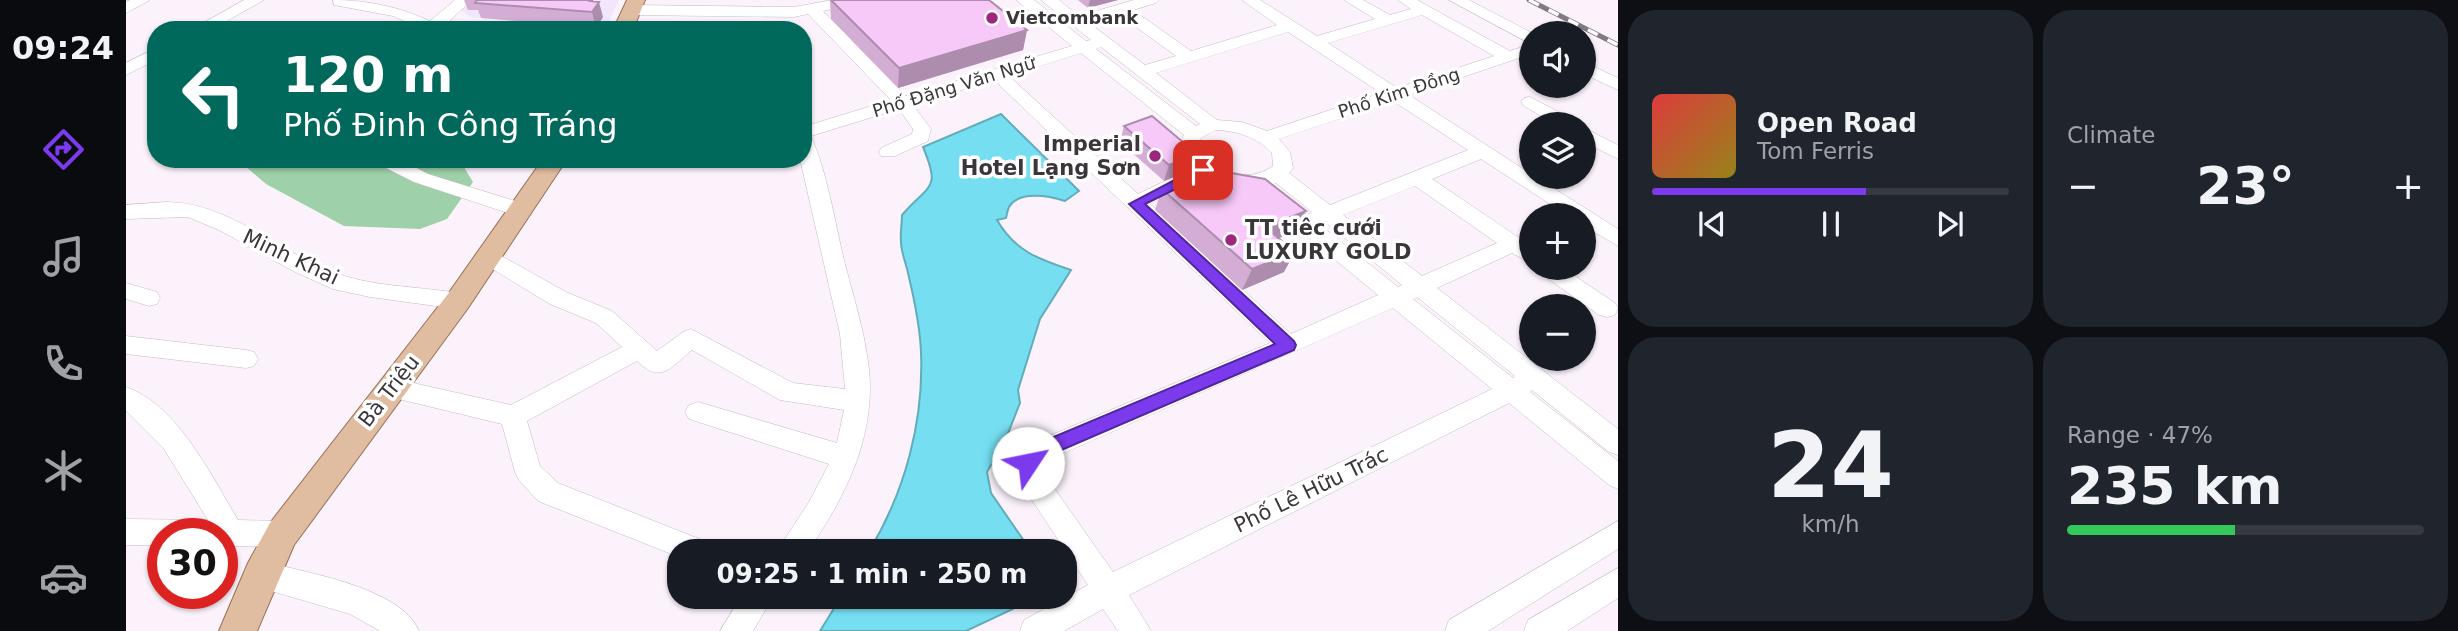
<!DOCTYPE html>
<html lang="en">
<head>
<meta charset="utf-8">
<style>
	:root { --surface:#171b24; --page:#20242c; --text:#f1f3f6; --muted:#9ea1a6; --line:#363941; --accent:#7c3aed }
	body { margin:0; font-family:"DejaVu Sans",sans-serif; background:var(--page); color:var(--text); height:100vh; display:flex; flex-direction:column; font-size:26px; white-space:nowrap }
	* { box-sizing:border-box; margin:0 }
	p { font-size:23px; color:var(--muted) }
	.icon { flex:none; width:38px; height:38px; fill:none; stroke:currentColor; stroke-width:2; stroke-linecap:round; stroke-linejoin:round }
	.map { position:relative; flex:1; overflow:hidden }
	.side { display:flex; flex-direction:column; gap:10px; padding:10px; background:#0d0f14; width:840px }
	.side>* { flex:none }
	.guide { position:absolute; left:21px; top:21px; width:665px; height:147px; border-radius:28px; box-shadow:0 2px 5px #0004; background:#00695c; color:#fff; overflow:hidden }
	.tools { position:absolute; left:1393px; top:21px; display:grid; gap:14px }
	.tools a { display:grid; place-items:center; width:77px; height:77px; border-radius:50%; background:var(--surface); box-shadow:0 2px 5px #0004; font-size:35px }
	.speed { position:absolute; left:21px; top:518px; display:flex; gap:14px; font-size:35px; font-weight:700; text-align:center }
	.speed>* { display:grid; place-content:center; width:91px; height:91px; border-radius:50%; background:var(--surface); box-shadow:0 2px 5px #0004; line-height:1 }
	.speed .limit { border:10px solid #d22; background:#fff; color:#111 }
	.pin { position:absolute; display:grid; place-items:center; width:60px; height:60px; color:#fff; margin:-30px; border-radius:14px; box-shadow:0 4px 10px #0006 }
	.me { position:absolute; width:77px; margin:-38px; rotate:56deg; stroke-linejoin:round; filter:drop-shadow(0 0 5px #0008) }
	.turn { display:flex; align-items:center; gap:24px; height:147px; padding:0 21px; font-size:32px }
	.turn .icon { width:91px; height:91px; stroke-width:2.5 }
	.turn b { display:block; font-size:49px; line-height:60px }
	.big { font-size:52px; font-weight:800; line-height:1.1 }
	.side .widget { flex:1; display:flex; flex-direction:column; justify-content:center; gap:10px; min-width:0; padding:0 24px; border-radius:28px; background:var(--page) }
	.side .dial { align-items:center; gap:0 }
	.dial b { font-size:91px; line-height:1 }
	.song { display:flex; align-items:center; gap:21px }
	.cover { width:84px; height:84px; border-radius:10px; background:linear-gradient(135deg,hsl(0 70% 55%),hsl(50 70% 35%)) }
	.played { height:7px; border-radius:4px; background:linear-gradient(90deg,var(--accent) 60%,var(--line) 60%) }
	.keys { display:flex; justify-content:space-around; direction:ltr }
	.heat { display:flex; justify-content:space-between; align-items:center; font-size:38px; direction:ltr }
	.charge { height:10px; border-radius:5px; background:linear-gradient(90deg,#34c759 47%,var(--line) 0) }
	.side .tiles { flex:1; display:grid; gap:10px; grid-template-columns:repeat(2,1fr) }
	.trip { position:absolute; left:541px; top:539px; width:410px; height:70px; border-radius:28px; background:var(--surface); box-shadow:0 2px 5px #0004; font-weight:800; line-height:70px; text-align:center }
	main { display:flex; flex:1; min-height:0 }
	.dock { display:flex; flex-direction:column; width:126px; justify-content:space-around; align-items:center; background:#090b0e; color:var(--muted) }
	.dock .icon { width:49px; height:49px }
	.dock .current { color:var(--accent) }
	.dock b { font-size:32px; color:var(--text) }
	.map>svg:first-child { display:block }
	.education { fill:#f1e6fb }
	.green { fill:#9ed0a9 }
	.water { fill:#75def1; stroke:#63acba; stroke-width:2 }
	.lines { fill:none; stroke-linecap:round; stroke-linejoin:round }
	.minor-casing { stroke:#c4bbc4; stroke-width:1 }
	.major-casing { stroke:#997054; stroke-width:2 }
	.minor { fill:#fff; fill-rule:evenodd }
	.major { fill:#e0bca1; fill-rule:evenodd }
	.rail-casing { stroke:#817b81; stroke-width:5 }
	.rail { stroke:#fff; stroke-width:3.5; stroke-dasharray:11; stroke-linecap:butt }
	.wall { fill:#d4add5 }
	.shaded-wall { fill:#ad8dae }
	.building { fill:#f7c9f8; stroke:#ad8dae; stroke-width:2 }
	.route { fill:#7c3aed; stroke:#51269a; stroke-width:2 }
	.poi-dot { fill:#9c2680; stroke:#fff; stroke-width:2.5 }
	.labels { text-anchor:middle; stroke-width:7; stroke-linejoin:round; paint-order:stroke }
	.far-poi-label { font-size:18px; font-weight:bold; fill:#3a363a; stroke:#fff; text-anchor:start }
	.far-street-label { font-size:18px; fill:#3a363a; stroke:#fff }
	.poi-label { font-size:21px; font-weight:bold; fill:#3a363a; stroke:#fff; text-anchor:end }
	.street-label { font-size:21px; fill:#3a363a; stroke:#fff }
</style>
</head>
<body>
<main>
<nav class="dock">
<b>09:24</b>
<svg class="icon current" aria-label="directions" viewBox="0 0 24 24"><path d="M12 3l9 9-9 9-9-9zM9 14v-3h6M13 9l2 2-2 2"/></svg>
<svg class="icon" aria-label="music" viewBox="0 0 24 24"><path d="M9 18V5l10-2v13"/><circle cx="6" cy="18" r="3"/><circle cx="16" cy="16" r="3"/></svg>
<svg class="icon" aria-label="phone" viewBox="0 0 24 24"><path d="M5 4h4l2 5-3 2q2 4 5 5l2-3 5 2v4C11 20 4 13 5 4z"/></svg>
<svg class="icon" aria-label="climate" viewBox="0 0 24 24"><path d="M12 3v18M4 7l16 10M4 17L20 7"/></svg>
<svg class="icon" aria-label="car" viewBox="0 0 24 24"><path d="M5 17H2v-5l4-1 3-4h7l3 4 3 1v5h-3M9 17h6M6 11h13"/><circle cx="7" cy="17" r="2"/><circle cx="17" cy="17" r="2"/></svg>
</nav>
<div class="map">
<svg width="1492" height="631" viewBox="0 0 1492 631">
	<rect width="100%" height="100%" fill="#fbf2fb"/>
	<polygon class="education" points="329,0 493,0 479,30 345,17 326,5"/>
	<polygon class="green" points="111,159 333,159 347,182 321,219 294,229 218,226 140,184"/>
	<g class="water">
		<path d="M875,114l78,77 -14,10c-15,-5 -46,-11 -56,6 -2,4 -2,8 -3,11l-9,2c18,31 41,39 74,50l-31,49 -22,71 2,13 -15,38 -18,31 4,21 40,58h-162c36,-59 55,-130 52,-199 -1,-25 -7,-54 -13,-79 -2,-10 -7,-21 -7,-31 -1,-9 1,-18 1,-27 28,-32 39,-25 21,-68z"/>
		<polygon points="715,597 900,597 887,609 840,631 694,631"/>
	</g>
	<g class="lines">
		<g class="minor-casing">
			<g id="minor">
				<polygon points="4,0 24,0 0,13 0,2"/>
				<polygon points="118,0 138,0 85,30 65,30"/>
				<path d="M207,0c35,0 66,7 97,21l25,-21h17l-29,27 3,3h-22l-31,-14 -59,-11z"/>
				<path d="M706,0h31l-3,3 -37,8 83,85 166,-50 -56,-46h18l52,41 5,-1 -50,-40h18l20,16 55,-16h25l-3,3 -23,7 58,41 86,-26 -35,-25h18l57,36 58,-17 -31,-19h19l27,15 21,-6 -13,-9h19l93,51 21,-7v10l-122,41 122,79v3h5l82,52v17l-34,-20v-11h-17l-86,-56 -49,20 99,67v17l-19,-10 -75,35 181,141v26l-9,-3 -77,-62 -2,2 88,69v28l-9,-4 -100,-82 -380,192 22,36h-33l-15,-22 -39,22h-44l4,-11 64,-35 -64,-97 -9,-25 15,-19 240,-101 -276,-263 -81,25 18,24 -3,12 -33,15h-14l-2,-4 2,-4 31,-14 1,-5 -14,-20 -88,27c17,39 23,83 33,124 9,36 21,72 25,109 7,67 -24,129 -61,182h-31l32,-49 20,-38 -140,-45 -4,-7 4,-7 9,-3 139,41 7,-33 -64,-10 -88,-50c-21,17 -31,35 -55,11l-110,60 13,45 18,17 149,59 4,9h-32v6l-141,-56 -19,-21 -4,-8 -13,-48 -120,-29 -3,-7 3,-7 9,-3 120,27 111,-58 -26,-24 -46,-19 -69,-42 -3,-5 3,-5 8,-3 77,43 46,19 45,40 26,-19 8,-3 102,54 52,6 -5,-55 -40,-175h3v-32l88,-27 -83,-86 -14,3 -162,-2 -8,-5 8,-5 162,2zM992,14l58,42 -31,9 -56,-42zM1296,15l72,41 -97,32 -69,-45zM1162,32l93,61 -114,38 -25,-9 -25,-2 -61,-47zM975,47l99,77 -4,2 -100,-77zM955,53l103,82 -5,11 13,22 -54,26 -129,-118zM1267,101l75,49 -138,55 -41,-32 4,-5 -3,-16 -11,-13zM1090,130c22,1 41,7 56,23l1,13c-25,18 -62,9 -75,-20l3,-8zM1078,177c23,11 49,18 72,6l36,29 -5,3c-10,-8 -20,-21 -35,-17l-3,5 3,5 106,87 -87,39 -141,-130zM1289,186l82,57 -75,33 -79,-61zM1199,222l77,63 -4,2 -79,-63zM1291,297l98,79 -2,2 -100,-79zM1267,308l99,81 -379,183 -68,-97 -3,-9 6,-6z"/>
				<polygon points="1323,0 1343,0 1406,33 1405,44"/>
				<polygon points="30,48 30,60 0,75 0,63"/>
				<polygon points="1458,62 1492,78 1492,90 1458,74"/>
				<polygon points="1404,97 1448,120 1451,124 1429,124 1398,106 1395,102 1398,98"/>
				<polygon points="1458,128 1492,145 1492,159 1458,142"/>
				<polygon points="248,159 273,159 302,174 402,205 405,210 402,215 388,215 288,182 250,163"/>
				<path d="M40,202c61,0 109,47 164,69 40,16 86,15 128,22l8,2 3,6 -3,6 -8,2 -88,-12 -37,-8 -38,-17 -74,-41 -33,-14 -62,2v-14z"/>
				<polygon points="1411,268 1437,268 1489,303 1492,308 1489,315 1481,317 1473,315 1414,273"/>
				<polygon points="0,283 31,292 34,298 31,304 23,306 0,299"/>
				<polygon points="0,336 120,350 128,352 132,359 128,366 120,368 0,354"/>
				<path d="M0,387c51,17 86,90 112,133l44,1 10,4 4,9 -4,9 -10,4 -60,-1v-12h-59v11h-37v-26l82,1 -44,-71 -38,-38z"/>
				<polygon points="1492,521 1492,549 1362,631 1319,631 1323,620"/>
				<path d="M135,561c42,11 140,26 158,70h-39l-30,-17 -99,-29 -4,-10 4,-10z"/>
				<polygon points="1492,568 1492,598 1441,631 1398,631 1402,620"/>
				<polygon points="615,597 647,597 627,631 594,631"/>
			</g>
		</g>
		<g class="major-casing">
			<g id="major">
				<polygon points="501,0 519,0 507,30 487,30"/>
				<polygon points="417,159 441,159 342,308 168,545 131,631 93,631 122,563 144,523 322,294"/>
			</g>
		</g>
		<use href="#minor" class="minor"/>
		<use href="#major" class="major"/>
		<g class="rail-casing">
			<polyline id="rail" points="1403,0 1492,45"/>
		</g>
		<use href="#rail" class="rail"/>
	</g>
	<g class="wall">
		<polygon points="338,0 467,0 477,17 470,28 355,18 352,10 342,10"/>
		<polygon points="704,0 901,30 897,50 772,88 705,19"/>
		<polygon points="952,0 992,0 962,8"/>
		<polygon points="998,126 1065,170 1038,181 994,142"/>
		<polygon points="1036,189 1169,232 1153,238 1158,272 1116,290 1029,210"/>
	</g>
	<g class="shaded-wall">
		<polygon points="465,0 467,0 469,7 473,2 477,17 470,28 466,12 464,1"/>
		<polygon points="964,0 992,0 962,8"/>
		<polygon points="901,30 897,50 772,88 773,68"/>
		<polygon points="1071,154 1065,170 1038,181 1043,165"/>
		<polygon points="1180,211 1169,232 1129,247 1139,227"/>
		<polygon points="1169,252 1158,272 1116,290 1126,269"/>
	</g>
	<g class="building">
		<polygon points="351,0 465,0 464,1 473,2 466,12 349,3"/>
		<polygon points="705,0 863,0 901,30 773,68"/>
		<polygon points="1026,116 1071,154 1043,165 998,126"/>
		<polygon points="1083,169 1139,179 1180,211 1139,227 1169,252 1126,269 1036,189"/>
	</g>
	<path class="route" d="M1077,165l5,2v6l-63,31 149,137 2,4 -2,5 -249,107c-7,8 -12,16 -23,12l-3,-6 13,-17 243,-102 -146,-140z"/>
	<g class="poi-dot">
		<circle cx="866" cy="18" r="7"/>
		<circle cx="1029" cy="156" r="7"/>
		<circle cx="1105" cy="240" r="7"/>
	</g>
	<g class="labels">
		<g class="far-poi-label">
			<text x="880" y="24">Vietcombank</text>
		</g>
		<g class="far-street-label">
			<text transform="translate(828 87) rotate(-17)" y="6">Phố Đặng Văn Ngữ</text>
			<text transform="translate(1273 93) rotate(-18)" y="6">Phố Kim Đồng</text>
		</g>
		<g class="poi-label">
			<text x="1015" y="151">Imperial<tspan x="1015" dy="24">Hotel Lạng Sơn</tspan></text>
			<text x="1119" y="235" text-anchor="start">TT tiêc cưới<tspan x="1119" dy="24">LUXURY GOLD</tspan></text>
		</g>
		<g class="street-label">
			<text transform="translate(165 257) rotate(25)" y="7">Minh Khai</text>
			<text transform="translate(263 391) rotate(-52)" y="7">Bà Triệu</text>
			<text transform="translate(1185 490) rotate(-26)" y="7">Phố Lê Hữu Trác</text>
		</g>
	</g>
</svg>
<div class="tools">
<a><svg class="icon" aria-label="sound" viewBox="0 0 24 24"><path d="M4 9h4l5-4v14l-5-4H4zM17 9q2 3 0 6"/></svg></a>
<a><svg class="icon" aria-label="layers" viewBox="0 0 24 24"><path d="M12 4l9 5-9 5-9-5zM3 14l9 5 9-5"/></svg></a>
<a>+</a>
<a>−</a>
</div>
<div class="speed"><div class="limit">30</div></div>
<div class="pin" style="left:1077px;top:170px;background:#d93025"><svg class="icon" aria-label="arrive" viewBox="0 0 24 24"><path d="M6 21V4h12l-3 4 3 4H6"/></svg></div>
<svg class="me" style="left:902px;top:463px" viewBox="-20 -20 40 40"><circle r="19" fill="#fff"/><path d="M0-13L10 11 0 6-10 11z" fill="#7c3aed"/></svg>
<div class="trip">09:25 · 1 min · 250 m</div>
<div class="guide">
<div class="turn"><svg class="icon" aria-label="left" viewBox="0 0 24 24"><path d="M17 20v-9H6M10 6l-5 5 5 5"/></svg><div><b>120 m</b>Phố Đinh Công Tráng</div></div>
</div>
</div>
<section class="side">
<div class="tiles">
<div class="widget">
<div class="song"><i class="cover"></i><div><b>Open Road</b><p>Tom Ferris</p></div></div>
<div class="played"></div>
<div class="keys"><svg class="icon" aria-label="previous" viewBox="0 0 24 24"><path d="M18 5L8 12l10 7zM5 5v14"/></svg><svg class="icon" aria-label="pause" viewBox="0 0 24 24"><path d="M8 5v14M16 5v14"/></svg><svg class="icon" aria-label="next" viewBox="0 0 24 24"><path d="M6 5l10 7-10 7zM19 5v14"/></svg></div>
</div>
<div class="widget"><p>Climate</p>
<div class="heat"><a>−</a><b class="big">23°</b><a>+</a></div>
</div>
<div class="widget dial"><b>24</b><p>km/h</p></div>
<div class="widget"><p>Range · 47%</p><b class="big">235 km</b><div class="charge"></div></div>
</div>
</section>
</main>
</body>
</html>
